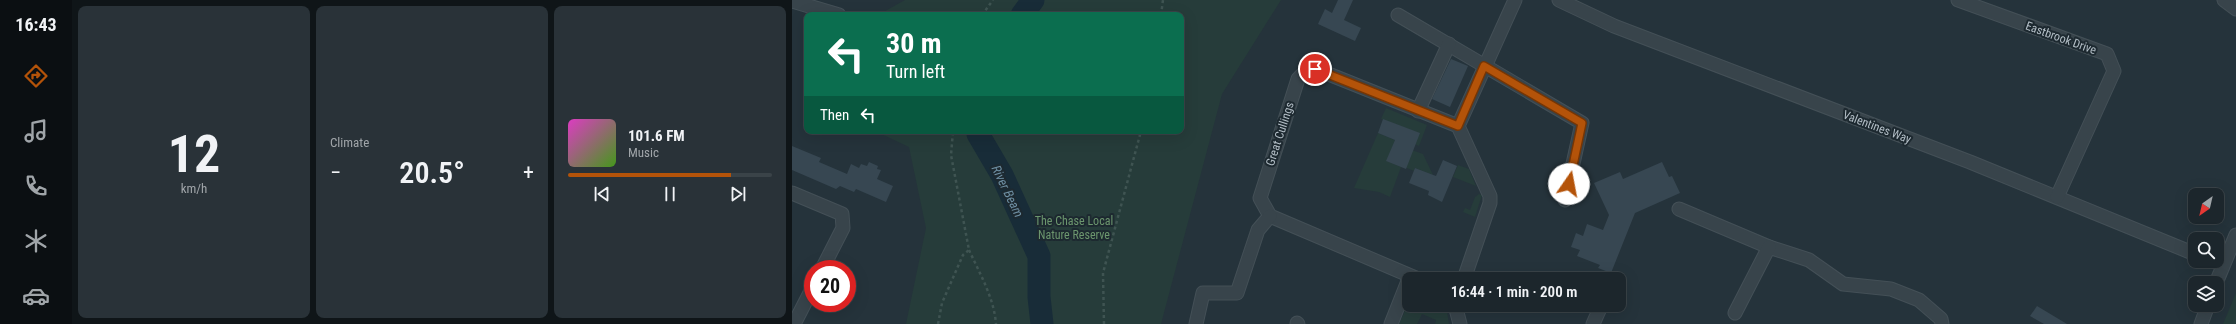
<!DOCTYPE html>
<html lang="en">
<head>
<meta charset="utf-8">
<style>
	:root { --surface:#1c262c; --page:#293238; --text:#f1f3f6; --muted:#a0a5a9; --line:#3a4348; --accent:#b45309 }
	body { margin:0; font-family:"Roboto Condensed",sans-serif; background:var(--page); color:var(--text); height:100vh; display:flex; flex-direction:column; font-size:15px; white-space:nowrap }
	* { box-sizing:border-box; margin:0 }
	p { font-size:13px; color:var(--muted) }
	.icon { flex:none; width:22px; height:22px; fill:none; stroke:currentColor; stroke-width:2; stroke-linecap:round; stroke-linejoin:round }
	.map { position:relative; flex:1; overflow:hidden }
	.sheet { display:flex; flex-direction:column; gap:6px; padding:6px; background:#0f1518; width:720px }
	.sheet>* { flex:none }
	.banner { position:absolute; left:12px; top:12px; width:380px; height:122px; border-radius:8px; box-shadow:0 4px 16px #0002,0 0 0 1px var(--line); background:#0b6e4f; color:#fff; overflow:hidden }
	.needle { width:26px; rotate:214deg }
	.buttons { position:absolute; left:1396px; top:188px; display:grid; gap:8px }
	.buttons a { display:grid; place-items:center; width:36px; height:36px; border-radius:8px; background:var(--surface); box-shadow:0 4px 16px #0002,0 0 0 1px var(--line); font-size:20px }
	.speed { position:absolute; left:12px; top:260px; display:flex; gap:8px; font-size:20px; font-weight:700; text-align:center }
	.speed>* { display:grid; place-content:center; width:52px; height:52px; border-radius:50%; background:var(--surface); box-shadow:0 4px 16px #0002,0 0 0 1px var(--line); line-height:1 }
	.speed .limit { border:6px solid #d22; background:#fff; color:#111 }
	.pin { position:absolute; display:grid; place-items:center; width:34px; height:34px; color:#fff; margin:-17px; border:2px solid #fff; border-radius:50%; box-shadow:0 1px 4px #0007 }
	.me { position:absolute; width:44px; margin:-22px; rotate:12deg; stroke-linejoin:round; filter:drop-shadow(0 0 3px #0008) }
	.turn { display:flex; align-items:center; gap:14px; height:84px; padding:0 16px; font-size:18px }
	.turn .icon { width:52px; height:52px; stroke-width:2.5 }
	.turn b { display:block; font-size:28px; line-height:34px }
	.then { display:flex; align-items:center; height:38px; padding:0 16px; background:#0003; gap:8px; font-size:15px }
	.big { font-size:30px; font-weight:600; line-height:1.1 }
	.sheet .card { flex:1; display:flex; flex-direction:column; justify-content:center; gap:6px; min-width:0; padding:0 14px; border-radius:8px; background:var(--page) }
	.sheet .dial { align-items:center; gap:0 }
	.dial b { font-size:52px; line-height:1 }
	.song { display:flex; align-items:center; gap:12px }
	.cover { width:48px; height:48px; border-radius:6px; background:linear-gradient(135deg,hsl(310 70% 55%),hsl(100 70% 35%)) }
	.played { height:4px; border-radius:2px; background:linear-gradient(90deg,var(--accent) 80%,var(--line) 80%) }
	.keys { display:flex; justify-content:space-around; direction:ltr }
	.heat { display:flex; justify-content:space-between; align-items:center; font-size:22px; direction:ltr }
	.sheet .tiles { flex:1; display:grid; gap:6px; grid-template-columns:repeat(3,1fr) }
	.trip { position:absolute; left:610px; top:272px; width:224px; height:40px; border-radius:8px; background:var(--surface); box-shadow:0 4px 16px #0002,0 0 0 1px var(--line); font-weight:600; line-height:40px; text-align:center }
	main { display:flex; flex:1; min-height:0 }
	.tab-bar { display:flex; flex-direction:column; width:72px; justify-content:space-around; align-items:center; background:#0b0f12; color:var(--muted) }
	.tab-bar .icon { width:28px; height:28px }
	.tab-bar .on { color:var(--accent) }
	.tab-bar b { font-size:18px; color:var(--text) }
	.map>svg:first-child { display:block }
	.green { fill:#263c3a }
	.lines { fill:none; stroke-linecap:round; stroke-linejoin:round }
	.river { stroke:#182c38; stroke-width:23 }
	.building { fill:#374752 }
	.minor-casing { stroke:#445057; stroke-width:15 }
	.path { stroke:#3f5452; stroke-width:2.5; stroke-dasharray:3 3; stroke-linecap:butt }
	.minor { stroke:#38444b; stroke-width:13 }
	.route-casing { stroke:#753606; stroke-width:10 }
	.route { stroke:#b45309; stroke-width:7 }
	.labels { text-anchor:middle; stroke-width:4; stroke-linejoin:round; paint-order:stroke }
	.street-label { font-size:12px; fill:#b4bfc7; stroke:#1d2930 }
	.park-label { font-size:12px; fill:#6c966e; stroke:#1d2930 }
	.water-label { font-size:13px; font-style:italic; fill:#6f90a4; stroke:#1d2930 }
</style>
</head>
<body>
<main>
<nav class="tab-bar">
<b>16:43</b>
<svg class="icon on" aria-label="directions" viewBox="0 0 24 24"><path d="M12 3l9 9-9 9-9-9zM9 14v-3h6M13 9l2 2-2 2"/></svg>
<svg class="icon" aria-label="music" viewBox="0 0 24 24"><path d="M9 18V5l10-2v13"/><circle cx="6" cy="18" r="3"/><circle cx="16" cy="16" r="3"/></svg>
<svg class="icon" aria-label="phone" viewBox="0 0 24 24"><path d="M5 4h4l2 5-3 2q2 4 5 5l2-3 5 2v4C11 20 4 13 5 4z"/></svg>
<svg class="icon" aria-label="climate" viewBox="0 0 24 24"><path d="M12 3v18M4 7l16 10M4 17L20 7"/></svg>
<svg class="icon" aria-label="car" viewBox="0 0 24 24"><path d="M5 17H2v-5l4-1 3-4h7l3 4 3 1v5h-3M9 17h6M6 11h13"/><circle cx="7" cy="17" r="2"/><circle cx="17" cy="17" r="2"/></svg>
</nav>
<section class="sheet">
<div class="tiles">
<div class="card dial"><b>12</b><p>km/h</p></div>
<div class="card"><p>Climate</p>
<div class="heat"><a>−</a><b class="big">20.5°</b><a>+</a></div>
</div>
<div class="card">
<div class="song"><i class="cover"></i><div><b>101.6 FM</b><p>Music</p></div></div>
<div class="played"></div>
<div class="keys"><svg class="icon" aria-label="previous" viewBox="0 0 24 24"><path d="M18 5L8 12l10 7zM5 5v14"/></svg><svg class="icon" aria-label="pause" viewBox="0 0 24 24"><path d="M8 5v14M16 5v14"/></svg><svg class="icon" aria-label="next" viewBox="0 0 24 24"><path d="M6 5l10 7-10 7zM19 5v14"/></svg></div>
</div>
</div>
</section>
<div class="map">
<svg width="1444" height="324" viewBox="0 0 1444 324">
	<rect width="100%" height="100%" fill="#25333b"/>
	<g class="green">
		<polygon points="113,0 489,0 430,94 369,324 114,324 134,228 117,147 83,131 389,131 389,15 86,15"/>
		<polygon points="594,108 635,125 627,146 623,144 627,133 589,119"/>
		<polygon points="586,133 603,140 595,161 609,167 598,197 587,192 562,188"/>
		<polygon points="617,149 631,154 641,175 623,168 622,171 610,166"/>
		<polygon points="666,165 677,169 684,186 661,177"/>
		<polygon points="687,194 690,195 683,217 671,212 673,208 678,210 683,197"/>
		<polygon points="1444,293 1444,324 1431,324"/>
		<polygon points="617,302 617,305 628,305 655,312 657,324 643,324 644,320 630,314 625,324 607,324"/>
	</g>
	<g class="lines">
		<g class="river">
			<polyline points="230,15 241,0"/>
			<polyline points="187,131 186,134 210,175 247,256 247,297 250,324"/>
		</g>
	</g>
	<g class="building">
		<polygon points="546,0 561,0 552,20 569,28 563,41 526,24 533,9 540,13"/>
		<polygon points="659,59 676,66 658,107 640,99"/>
		<polygon points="591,119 628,133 614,169 594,161 603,140 586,133"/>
		<polygon points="0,146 29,158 27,162 55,174 59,164 67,168 69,164 75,166 77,162 86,166 85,169 89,170 85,179 101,186 94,202 64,189 62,192 48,186 44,189 0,170"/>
		<polygon points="651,160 665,166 650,202 636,195 637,191 617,183 623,168 644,176"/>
		<polygon points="870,162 877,177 880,176 888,193 843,213 819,273 806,268 808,265 785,256 788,250 779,247 784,233 791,236 795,224 811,230 817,215 802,183 828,172 831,179"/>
		<polygon points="1245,306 1275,324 1252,324 1238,316"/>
	</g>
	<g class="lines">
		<g class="minor-casing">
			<g id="minor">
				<polyline points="767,0 822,26 1178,162 1403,254"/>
				<polyline points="1166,0 1315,54 1322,71 1265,197"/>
				<polyline points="1432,0 1444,9"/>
				<polyline points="0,1 47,15"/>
				<polyline points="606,15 790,123 773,200"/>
				<polyline points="626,111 657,44"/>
				<polyline points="666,126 723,0"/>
				<polyline points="0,193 50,214 51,228 30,269"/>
				<polyline points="887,209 977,247 1017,260 1051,284 1099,289 1127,300 1149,319 1150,324"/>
				<path d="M626,279l-148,-63 -10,-18 38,-119c7,-8 13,-11 23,-8l137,55 32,70v7l-26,76"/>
				<polyline points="1424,283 1444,235"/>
				<polyline points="663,305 668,324"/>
				<polyline points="943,313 977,247"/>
				<polyline points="505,323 506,324"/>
				<polyline points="2,324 21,287"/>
				<polyline points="404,324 411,293 445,293 466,230 478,216"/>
				<polyline points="599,324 618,276"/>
				<polyline points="801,324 809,306"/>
				<polyline points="1409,324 1416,305"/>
			</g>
		</g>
		<g class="path">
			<polyline points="190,15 201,0"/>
			<polyline points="369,15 371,0"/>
			<path d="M177,250c11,24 25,48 27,74"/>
			<polyline points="146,324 150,303 171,255 177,250 159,155 161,131"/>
			<polyline points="312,324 311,273 349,131"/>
		</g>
		<use href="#minor" class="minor"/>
	</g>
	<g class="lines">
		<g class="route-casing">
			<polyline id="route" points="523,69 666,126 692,66 790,123 777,184"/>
		</g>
		<use href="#route" class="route"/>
	</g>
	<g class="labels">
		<g class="street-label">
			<text transform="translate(1269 38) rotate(20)" y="4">Eastbrook Drive</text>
			<text transform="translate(1085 127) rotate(21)" y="4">Valentines Way</text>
			<text transform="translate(488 134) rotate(-72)" y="4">Great Cullings</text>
		</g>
		<g class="park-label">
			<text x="282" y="225">The Chase Local<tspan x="282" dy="14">Nature Reserve</tspan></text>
		</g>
		<g class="water-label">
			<text transform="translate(216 191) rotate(64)" y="5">River Beam</text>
		</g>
	</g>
</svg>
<div class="buttons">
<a><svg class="needle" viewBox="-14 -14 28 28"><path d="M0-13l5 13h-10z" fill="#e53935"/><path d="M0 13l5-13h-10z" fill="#a0a5a9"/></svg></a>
<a><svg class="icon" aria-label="search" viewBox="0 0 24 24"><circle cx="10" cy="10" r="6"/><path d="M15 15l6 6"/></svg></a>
<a><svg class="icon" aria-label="layers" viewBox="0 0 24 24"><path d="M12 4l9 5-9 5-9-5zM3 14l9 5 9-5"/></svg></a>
</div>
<div class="speed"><div class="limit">20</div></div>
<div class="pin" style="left:523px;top:69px;background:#d93025"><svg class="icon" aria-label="arrive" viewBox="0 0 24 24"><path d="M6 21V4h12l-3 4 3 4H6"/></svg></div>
<svg class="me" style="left:777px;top:184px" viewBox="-20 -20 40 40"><circle r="19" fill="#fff"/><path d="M0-13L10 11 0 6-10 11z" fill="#b45309"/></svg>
<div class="trip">16:44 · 1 min · 200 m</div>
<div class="banner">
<div class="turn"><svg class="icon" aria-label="left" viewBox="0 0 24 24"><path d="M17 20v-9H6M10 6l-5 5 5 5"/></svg><div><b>30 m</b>Turn left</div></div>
<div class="then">Then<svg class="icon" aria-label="left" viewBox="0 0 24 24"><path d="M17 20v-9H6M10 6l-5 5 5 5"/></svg></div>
</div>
</div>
</main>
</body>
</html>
